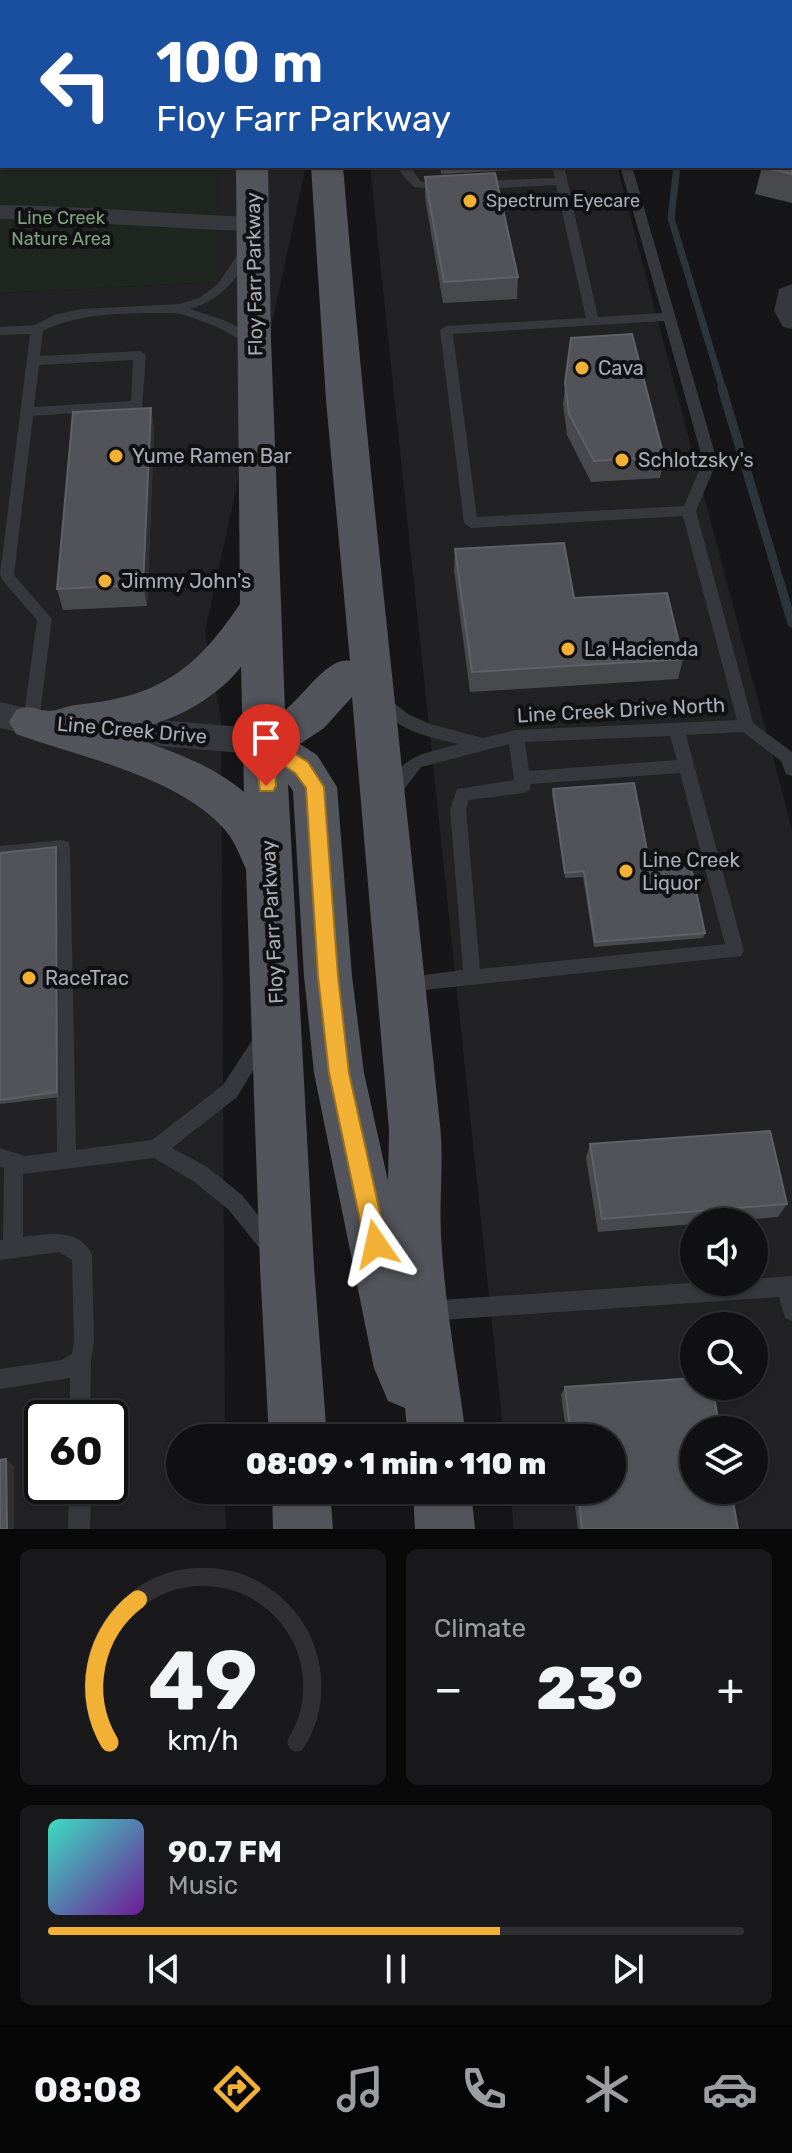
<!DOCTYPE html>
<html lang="en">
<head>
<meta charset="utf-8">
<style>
	:root { --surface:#101012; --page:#19191b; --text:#f1f3f6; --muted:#9c9d9f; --line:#303032; --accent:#f2b134 }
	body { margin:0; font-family:Rubik,sans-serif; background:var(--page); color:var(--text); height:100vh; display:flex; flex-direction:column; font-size:30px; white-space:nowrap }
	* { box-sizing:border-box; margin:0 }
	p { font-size:26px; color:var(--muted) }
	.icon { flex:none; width:44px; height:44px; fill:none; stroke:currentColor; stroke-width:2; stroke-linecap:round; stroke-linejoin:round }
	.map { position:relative; height:1529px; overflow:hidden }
	.panel { display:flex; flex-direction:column; gap:20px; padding:20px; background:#09090a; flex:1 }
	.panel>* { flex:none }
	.top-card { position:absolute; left:0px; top:0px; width:792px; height:168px; box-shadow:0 2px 6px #0004,0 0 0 2px var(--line); background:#1a4fa0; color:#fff; overflow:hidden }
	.tools { position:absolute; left:680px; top:1208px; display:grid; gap:16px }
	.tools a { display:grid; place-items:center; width:88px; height:88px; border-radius:50%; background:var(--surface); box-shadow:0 2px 6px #0004,0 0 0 2px var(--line); font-size:40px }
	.speed { position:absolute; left:24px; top:1400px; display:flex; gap:16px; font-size:40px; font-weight:700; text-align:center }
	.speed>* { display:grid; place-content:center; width:104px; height:104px; border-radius:50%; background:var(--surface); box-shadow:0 2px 6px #0004,0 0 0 2px var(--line); line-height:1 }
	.speed .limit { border:4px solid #111; border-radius:12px; background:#fff; color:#111 }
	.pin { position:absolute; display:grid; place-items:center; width:68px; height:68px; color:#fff; margin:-82px -34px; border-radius:50% 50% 50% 0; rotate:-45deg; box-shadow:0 0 8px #0007 }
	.pin .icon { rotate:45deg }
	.me { position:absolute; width:88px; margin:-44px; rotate:349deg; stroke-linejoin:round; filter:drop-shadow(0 0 6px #0008) }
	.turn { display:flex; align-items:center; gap:28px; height:168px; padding:0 24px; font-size:36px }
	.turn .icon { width:104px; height:104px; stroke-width:2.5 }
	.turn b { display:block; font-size:56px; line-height:68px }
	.big { font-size:60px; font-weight:800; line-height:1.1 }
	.panel .tile { flex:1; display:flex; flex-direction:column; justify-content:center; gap:12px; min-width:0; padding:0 28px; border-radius:12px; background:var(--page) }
	.panel .dial { align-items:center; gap:0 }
	.dial svg { height:208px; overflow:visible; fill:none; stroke:var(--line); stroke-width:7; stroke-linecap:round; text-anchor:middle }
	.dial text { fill:var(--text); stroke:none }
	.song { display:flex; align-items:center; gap:24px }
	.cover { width:96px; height:96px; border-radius:12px; background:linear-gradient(135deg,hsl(170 70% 55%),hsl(280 70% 35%)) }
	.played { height:8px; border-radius:4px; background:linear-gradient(90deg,var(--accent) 65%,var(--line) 65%) }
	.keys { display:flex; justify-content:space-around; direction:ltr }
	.heat { display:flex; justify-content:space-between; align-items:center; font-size:44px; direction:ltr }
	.panel .tiles { flex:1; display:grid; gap:20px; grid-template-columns:1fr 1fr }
	.tile:last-child { grid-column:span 2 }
	.trip { position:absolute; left:166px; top:1424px; width:460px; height:80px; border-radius:40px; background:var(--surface); box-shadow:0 2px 6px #0004,0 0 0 2px var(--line); font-weight:800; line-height:80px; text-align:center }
	.tab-bar { display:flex; height:128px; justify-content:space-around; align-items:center; background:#060607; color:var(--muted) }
	.tab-bar .icon { width:56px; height:56px }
	.tab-bar .on { color:var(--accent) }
	.tab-bar b { font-size:36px; color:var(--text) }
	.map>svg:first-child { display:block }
	.built { fill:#222225; fill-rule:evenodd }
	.green { fill:#1e261f }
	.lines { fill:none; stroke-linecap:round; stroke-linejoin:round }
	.stream-far1 { stroke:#2c353c; stroke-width:7 }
	.stream { stroke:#2c353c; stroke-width:9 }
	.service { fill:#37383d; fill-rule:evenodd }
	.minor { fill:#37383d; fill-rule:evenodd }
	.tertiary { fill:#37383d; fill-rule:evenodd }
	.primary { fill:#53555c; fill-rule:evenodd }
	.wall { fill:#47494d }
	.shaded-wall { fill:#2f3033 }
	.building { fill:#525359; stroke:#5f6168; stroke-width:2 }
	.route { fill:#f2b134; stroke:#9d7322; stroke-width:2 }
	.poi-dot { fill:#f2b134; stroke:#111113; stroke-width:3 }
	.labels { text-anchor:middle; stroke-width:8; stroke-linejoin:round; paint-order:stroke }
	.far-poi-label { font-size:18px; fill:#a8adb8; stroke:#111113; text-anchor:start }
	.far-park-label { font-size:18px; fill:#7fa381; stroke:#111113 }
	.street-label { font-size:20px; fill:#a8adb8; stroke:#111113 }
	.poi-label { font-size:20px; fill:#a8adb8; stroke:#111113; text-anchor:start }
</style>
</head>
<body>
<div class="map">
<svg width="792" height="1529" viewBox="0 0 792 1529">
	<rect width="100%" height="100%" fill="#161618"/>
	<g class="built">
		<polygon points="0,0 310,0 310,2 2,2 0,122"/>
		<path d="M217,166h89l-101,466 16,87 4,719h-45v52h45l1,39h-226v-1236l215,-11zM42,1418h68v68h-68z"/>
		<path d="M370,166h247l175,663v700h-278l-4,-39h102v-52h-108zM694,1222h60v60h-60zM694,1326h60v60h-60zM694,1430h60v60h-60z"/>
	</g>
	<polygon class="green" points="0,122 2,166 217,166 216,282 0,293"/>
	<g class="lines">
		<polyline class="stream-far1" points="677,166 671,218 723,390"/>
		<polyline class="stream" points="722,388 792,623"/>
		<g class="service">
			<polygon points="0,0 6,2 2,2 0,20"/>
			<rect x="65" y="0" width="10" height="2"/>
			<rect x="573" y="0" width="10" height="2"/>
			<rect x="0" y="88" width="2" height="6"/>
			<polygon points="398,166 410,166 421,182 444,182 450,186 444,190 414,187 401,173"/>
			<path d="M552,166h12l7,30 57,-2 -8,-28h12l85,295 -21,50 57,212 39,29v24l-6,-2 -5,-13 -38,-29 -57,3 58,216 -3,5 -335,36 -6,-2 -3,-6 3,-6 63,-8 -13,-161 7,-20 57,-9 -5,-36 -88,23 -16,21 -4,12h-12l-2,-5c12,-41 36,-41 72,-51 -29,-6 -67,-15 -84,-42l3,-4h10l20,16 22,10 53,14 33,-8 221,-10 -54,-204 -212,12 -7,-5 -24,-193 6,-4 140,-8 -30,-133 -77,4 -6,-4 6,-4 76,-3zM630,201l32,112 -64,4 -26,-114zM664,321l39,140 -19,45 -207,11 -24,-183zM670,736l7,24 -148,11 -4,-29zM680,773l45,171 -245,25 -14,-160 3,-9 54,-7 6,-2 2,-7z"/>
			<path d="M247,246l6,4c-17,30 -29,48 -63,59l36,12 32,16v6c-16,2 -31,-13 -46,-18 -12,-4 -28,-12 -41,-12 -41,0 -91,-1 -128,18l-3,25 100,-5 6,4 -4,53 -109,8 -19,159 38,44 -13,103 -2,4h-12l-2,-4 14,-102 -35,-40 -2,-6 30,-240 -30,1v-8l35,-2 19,-10 28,-6 98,-5 19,-6 19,-14 25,-37zM133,360l-2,41 -97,6 5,-42z"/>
			<path d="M62,840l6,2 2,5 6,303 76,-10 71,-55 34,-52 6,-2 6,2 3,6 -35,58 -65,51 35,19 35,28 37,46 3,7 -3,7 -7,3 -7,-3 -37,-46 -35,-28 -39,-23 -131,16v63c23,-3 57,-10 69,18l2,86 -3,19 -1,58h-20v-40l-70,11v-20l62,-9 10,-6 2,-13 -2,-81 -13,-8 -59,8v-20h3l1,-72 -4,-2v-18l25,8 32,-4 -3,-297 -54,5v-14z"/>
			<polygon points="792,1276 792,1321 785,1318 779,1297 426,1321 419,1318 416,1311 419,1304 426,1301 705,1282 754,1282 754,1279"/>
			<polygon points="69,1486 91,1486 90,1529 68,1529"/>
		</g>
		<g class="minor">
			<path d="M0,205c85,1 169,9 254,12l8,2 4,5 -4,5 -8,2c-85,-2 -169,-10 -254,-12z"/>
			<polygon points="792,284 792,329 783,327 774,311 779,289"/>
			<polygon points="0,702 31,709 264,729 275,733 280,742 275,751 264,755 31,735 0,728"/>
		</g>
		<polygon class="tertiary" points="792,19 792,35 790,36 790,20"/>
		<g class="primary">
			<polygon points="230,0 258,0 259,2 231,2"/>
			<rect x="299" y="0" width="28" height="2"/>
			<path d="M236,166h32l3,174 14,370c18,-13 43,-54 65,-49l-24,-261 -15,-234h32c26,320 64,639 97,959 4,36 -1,73 1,109 3,68 17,137 25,204h-58l-3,-30 -17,-7 -14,-33 -60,-295 -10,-97 -11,-185 -5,-7 26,483 13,171h-58l-9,-171 -14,-398c-6,-13 -11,-27 -20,-38 -46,-54 -146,-74 -210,-97l-7,-12 7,-12c20,-7 19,2 35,1 8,-1 16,-5 24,-6 83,-8 119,-33 165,-101zM241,667l3,125c-35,-30 -82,-44 -125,-59 47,-9 91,-28 122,-66zM352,697l37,433 -1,51 -24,-108 -12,-97 -15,-189 -20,-32 -17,-11 24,-16z"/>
			<polygon points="272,1490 330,1490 333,1529 273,1529"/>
			<polygon points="413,1490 471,1490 475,1529 415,1529"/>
		</g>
	</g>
	<g class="wall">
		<polygon points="792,125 792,203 755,194 762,166 790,166"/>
		<polygon points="440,166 533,166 532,169 441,174"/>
		<polygon points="425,177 518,277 517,299 443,303 425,198"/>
		<polygon points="571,338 664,457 660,478 591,482 567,435 563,404"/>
		<polygon points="151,408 154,430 147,606 63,610 57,589"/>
		<polygon points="455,549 574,598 683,659 678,679 470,692 454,570"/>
		<polygon points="553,789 649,861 705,933 703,938 594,947 583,877 565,878 552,794"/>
		<polygon points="58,852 60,1097 0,1104 0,853"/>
		<polygon points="590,1144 787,1204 778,1217 718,1222 694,1222 694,1224 598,1232 586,1158"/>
		<polygon points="565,1387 738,1529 578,1529 573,1490 612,1490 612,1438 567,1438 561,1395"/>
	</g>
	<g class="shaded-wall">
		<polygon points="151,408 154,430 147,606 143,585"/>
		<polygon points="56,847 58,852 60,1097 57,1092"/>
		<polygon points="6,1459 14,1466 14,1529 7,1529"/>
	</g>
	<g class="building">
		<rect x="102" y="0" width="65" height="2"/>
		<polygon points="371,0 429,0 429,1 372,2"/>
		<polygon points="792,125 792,174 761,167 762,166 790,166 790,130"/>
		<polygon points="495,173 518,277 444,282 425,177"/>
		<polygon points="632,334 664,457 594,461 569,414 565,383 571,338"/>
		<polygon points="151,408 143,585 57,589 73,412"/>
		<polygon points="564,543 574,598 667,593 683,659 472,672 455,549"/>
		<polygon points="634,783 649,861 689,858 705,933 595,942 584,871 565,873 553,789"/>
		<polygon points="56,847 57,1092 0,1100 0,853"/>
		<polygon points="770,1131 787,1204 602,1219 590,1144"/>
		<polygon points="694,1378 694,1386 712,1386 720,1430 694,1430 694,1490 731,1490 738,1529 582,1529 578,1490 612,1490 612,1438 571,1438 565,1387"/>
		<polygon points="6,1459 7,1529 0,1529 0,1460"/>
	</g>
	<polygon class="route" points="264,735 308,762 324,787 338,976 349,1073 387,1244 384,1252 376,1256 368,1252 365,1244 329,1073 318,976 306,788 295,773 274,759 276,786 273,791 260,791 255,742"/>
	<g class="poi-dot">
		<circle cx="470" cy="201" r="8"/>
		<circle cx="582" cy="368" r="8"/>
		<circle cx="116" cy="456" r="8"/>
		<circle cx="622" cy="460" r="8"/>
		<circle cx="105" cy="581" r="8"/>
		<circle cx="568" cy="649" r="8"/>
		<circle cx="626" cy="871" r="8"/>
		<circle cx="29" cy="978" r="8"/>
	</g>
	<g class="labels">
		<g class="far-poi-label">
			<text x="486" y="207">Spectrum Eyecare</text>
		</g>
		<g class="far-park-label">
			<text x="61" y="224">Line Creek<tspan x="61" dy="21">Nature Area</tspan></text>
		</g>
		<g class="street-label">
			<text transform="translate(254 274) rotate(-91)" y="7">Floy Farr Parkway</text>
			<text transform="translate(621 710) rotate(-3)" y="7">Line Creek Drive North</text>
			<text transform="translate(132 730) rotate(5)" y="7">Line Creek Drive</text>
			<text transform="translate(272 922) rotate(-93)" y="7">Floy Farr Parkway</text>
		</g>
		<g class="poi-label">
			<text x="598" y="375">Cava</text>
			<text x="132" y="463">Yume Ramen Bar</text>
			<text x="638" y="467">Schlotzsky's</text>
			<text x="121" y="588">Jimmy John's</text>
			<text x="584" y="656">La Hacienda</text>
			<text x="642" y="867">Line Creek<tspan x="642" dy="23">Liquor</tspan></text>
			<text x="45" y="985">RaceTrac</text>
		</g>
	</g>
</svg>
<div class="tools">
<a><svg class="icon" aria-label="sound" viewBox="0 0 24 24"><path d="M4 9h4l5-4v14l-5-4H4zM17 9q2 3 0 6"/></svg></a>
<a><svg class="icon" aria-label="search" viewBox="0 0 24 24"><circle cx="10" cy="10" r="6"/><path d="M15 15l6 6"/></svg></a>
<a><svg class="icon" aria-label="layers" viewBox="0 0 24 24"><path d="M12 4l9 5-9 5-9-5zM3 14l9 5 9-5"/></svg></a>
</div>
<div class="speed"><div class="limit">60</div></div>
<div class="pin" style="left:266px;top:786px;background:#d93025"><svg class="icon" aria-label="arrive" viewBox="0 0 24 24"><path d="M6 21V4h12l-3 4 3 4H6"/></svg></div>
<svg class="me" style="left:376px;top:1244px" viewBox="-20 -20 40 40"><path d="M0-17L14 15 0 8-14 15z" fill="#f2b134" stroke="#fff" stroke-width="4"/></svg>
<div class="trip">08:09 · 1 min · 110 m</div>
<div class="top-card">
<div class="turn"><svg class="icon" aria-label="left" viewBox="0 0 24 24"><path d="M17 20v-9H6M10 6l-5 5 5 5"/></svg><div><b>100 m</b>Floy Farr Parkway</div></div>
</div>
</div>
<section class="panel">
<div class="tiles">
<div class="tile dial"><svg viewBox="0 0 100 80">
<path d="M14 69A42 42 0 1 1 86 69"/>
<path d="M14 69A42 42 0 0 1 25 14" stroke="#f2b134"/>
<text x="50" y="56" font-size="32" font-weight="700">49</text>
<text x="50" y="72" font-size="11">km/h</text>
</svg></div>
<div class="tile"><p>Climate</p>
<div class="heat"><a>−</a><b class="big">23°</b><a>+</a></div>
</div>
<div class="tile">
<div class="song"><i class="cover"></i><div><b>90.7 FM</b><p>Music</p></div></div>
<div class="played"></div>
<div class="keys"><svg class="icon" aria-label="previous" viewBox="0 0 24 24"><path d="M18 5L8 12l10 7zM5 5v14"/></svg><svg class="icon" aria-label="pause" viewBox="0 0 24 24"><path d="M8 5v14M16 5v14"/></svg><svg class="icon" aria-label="next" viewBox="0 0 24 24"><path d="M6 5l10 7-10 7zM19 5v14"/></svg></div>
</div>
</div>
</section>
<nav class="tab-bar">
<b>08:08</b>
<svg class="icon on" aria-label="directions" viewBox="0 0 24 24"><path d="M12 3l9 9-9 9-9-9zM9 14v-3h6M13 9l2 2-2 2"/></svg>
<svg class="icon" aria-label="music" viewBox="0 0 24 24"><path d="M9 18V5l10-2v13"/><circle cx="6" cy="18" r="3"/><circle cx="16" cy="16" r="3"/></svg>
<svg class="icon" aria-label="phone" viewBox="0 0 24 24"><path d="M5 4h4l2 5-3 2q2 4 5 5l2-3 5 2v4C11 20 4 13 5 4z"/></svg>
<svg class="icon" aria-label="climate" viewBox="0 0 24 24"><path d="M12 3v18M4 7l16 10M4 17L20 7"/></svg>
<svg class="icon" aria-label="car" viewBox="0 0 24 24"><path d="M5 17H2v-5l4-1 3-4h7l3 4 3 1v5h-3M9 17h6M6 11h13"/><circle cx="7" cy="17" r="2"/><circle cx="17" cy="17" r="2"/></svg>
</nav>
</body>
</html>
